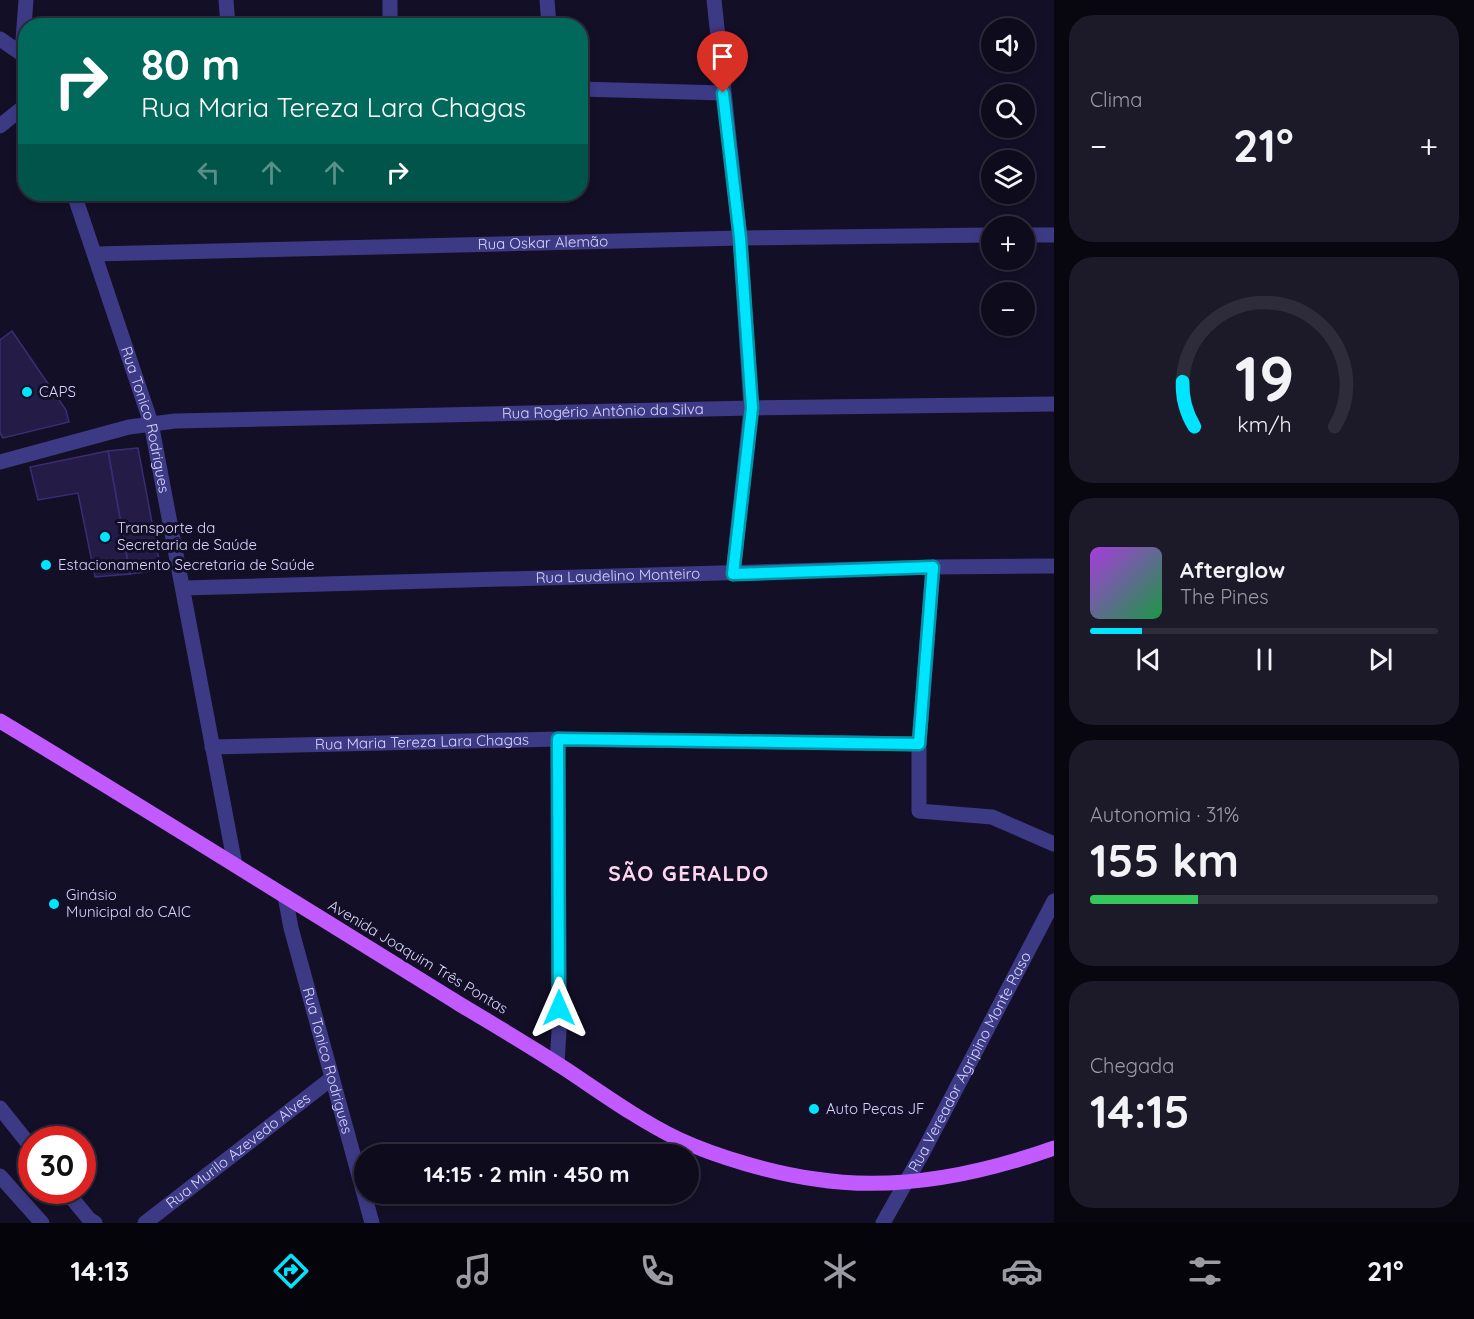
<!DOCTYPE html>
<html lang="pt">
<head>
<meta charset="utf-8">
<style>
	:root { --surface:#0e0b1c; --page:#1c1929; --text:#f1f3f6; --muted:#9b9ba3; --line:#2e2b3b; --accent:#00e5ff }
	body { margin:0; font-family:Quicksand,sans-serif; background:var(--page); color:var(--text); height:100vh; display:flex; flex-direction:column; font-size:22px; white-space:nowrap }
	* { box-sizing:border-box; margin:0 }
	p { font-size:20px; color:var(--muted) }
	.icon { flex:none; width:33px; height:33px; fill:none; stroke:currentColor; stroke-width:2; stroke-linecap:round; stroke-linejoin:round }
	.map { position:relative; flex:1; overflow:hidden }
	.panel { display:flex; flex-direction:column; gap:15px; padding:15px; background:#08060f; width:420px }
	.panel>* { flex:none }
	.banner { position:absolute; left:18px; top:18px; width:570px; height:183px; border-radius:24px; box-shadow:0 3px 9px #0003,0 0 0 2px var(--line); background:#00695c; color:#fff; overflow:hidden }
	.tools { position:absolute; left:981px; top:18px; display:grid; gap:12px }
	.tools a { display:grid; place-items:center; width:54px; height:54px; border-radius:50%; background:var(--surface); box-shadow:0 3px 9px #0003,0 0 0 2px var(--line); font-size:30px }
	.speed { position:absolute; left:18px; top:1126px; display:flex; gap:12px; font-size:30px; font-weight:700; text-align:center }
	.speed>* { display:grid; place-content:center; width:78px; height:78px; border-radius:50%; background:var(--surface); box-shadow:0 3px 9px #0003,0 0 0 2px var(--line); line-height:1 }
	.speed .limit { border:9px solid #d22; background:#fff; color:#111 }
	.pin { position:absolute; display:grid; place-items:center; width:51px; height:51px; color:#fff; margin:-62px -26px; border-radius:50% 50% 50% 0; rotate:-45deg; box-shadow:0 0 6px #0007 }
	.pin .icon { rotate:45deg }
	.me { position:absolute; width:66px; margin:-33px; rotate:0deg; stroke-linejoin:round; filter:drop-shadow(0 0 4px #0008) }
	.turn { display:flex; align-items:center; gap:21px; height:126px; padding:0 24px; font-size:27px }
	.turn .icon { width:78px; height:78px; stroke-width:2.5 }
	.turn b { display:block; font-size:42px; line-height:51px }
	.lanes { display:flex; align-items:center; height:57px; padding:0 24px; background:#0003; justify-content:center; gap:30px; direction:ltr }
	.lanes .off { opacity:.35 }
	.big { font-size:45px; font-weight:800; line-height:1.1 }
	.panel .widget { flex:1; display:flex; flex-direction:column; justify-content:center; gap:9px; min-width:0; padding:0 21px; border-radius:24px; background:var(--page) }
	.panel .dial { align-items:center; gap:0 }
	.dial svg { height:156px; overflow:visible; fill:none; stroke:var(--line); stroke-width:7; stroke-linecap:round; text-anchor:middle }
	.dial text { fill:var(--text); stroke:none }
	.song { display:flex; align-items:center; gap:18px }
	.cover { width:72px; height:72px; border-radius:9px; background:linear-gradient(135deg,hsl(280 70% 55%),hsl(140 70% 35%)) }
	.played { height:6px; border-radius:3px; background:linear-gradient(90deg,var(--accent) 15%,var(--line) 15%) }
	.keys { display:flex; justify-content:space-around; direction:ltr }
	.heat { display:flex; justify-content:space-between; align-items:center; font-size:33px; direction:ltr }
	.charge { height:9px; border-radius:4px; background:linear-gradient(90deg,#34c759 31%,var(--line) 0) }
	.trip { position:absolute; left:354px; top:1144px; width:345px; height:60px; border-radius:30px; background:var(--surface); box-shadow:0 3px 9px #0003,0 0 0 2px var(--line); font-weight:800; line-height:60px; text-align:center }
	.menu { display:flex; height:96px; justify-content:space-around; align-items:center; background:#06040b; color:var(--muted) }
	.menu .icon { width:42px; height:42px }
	.menu .current { color:var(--accent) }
	.menu b { font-size:27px; color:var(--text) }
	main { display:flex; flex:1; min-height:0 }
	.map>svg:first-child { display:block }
	.building { fill:#241b47; stroke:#3b2d73; stroke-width:1.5 }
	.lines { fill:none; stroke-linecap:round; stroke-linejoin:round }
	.minor { stroke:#3d3a85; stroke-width:15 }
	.major { stroke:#c25bff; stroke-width:15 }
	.route-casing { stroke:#0095a6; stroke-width:15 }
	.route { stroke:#00e5ff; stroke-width:10 }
	.poi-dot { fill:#00e5ff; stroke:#130f26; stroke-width:2 }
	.labels { text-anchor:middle; stroke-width:6; stroke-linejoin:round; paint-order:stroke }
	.street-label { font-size:15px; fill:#d9d4ff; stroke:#130f26 }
	.poi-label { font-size:15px; fill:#d9d4ff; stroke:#130f26; text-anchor:start }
	.district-label { font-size:21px; font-weight:bold; letter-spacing:1.5px; fill:#ffd6f0; stroke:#130f26 }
</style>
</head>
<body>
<main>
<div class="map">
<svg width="1054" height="1223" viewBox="0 0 1054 1223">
	<rect width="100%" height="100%" fill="#130f26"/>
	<g class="building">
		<polygon points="12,331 66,410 69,422 3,438 0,433 0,340"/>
		<polygon points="138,448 161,570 130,574 108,451"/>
		<polygon points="108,451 130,574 95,577 78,493 38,500 30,467"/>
	</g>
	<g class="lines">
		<g class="minor">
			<polyline points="226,0 228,26"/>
			<polyline points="390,0 390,26"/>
			<polyline points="547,0 549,26"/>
			<polyline points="714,0 740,238 751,408 733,574"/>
			<polyline points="0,39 22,54"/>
			<polyline points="26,64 22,54 26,0"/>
			<polyline points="580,89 723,93"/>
			<polyline points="0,126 26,105"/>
			<path id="s1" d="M74,194l77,229 84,442"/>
			<polyline points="1024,235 1054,235"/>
			<path id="s2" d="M96,254l644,-16 252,-3"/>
			<path id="s3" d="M0,462l129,-35 46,-6 576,-13 303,-4"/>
			<polyline points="933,567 919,744 919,811 992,817 1054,844"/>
			<path id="s4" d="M183,588l750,-21 121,-1"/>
			<path id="s5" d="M212,747l346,-8 361,5"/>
			<path id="s6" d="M285,896l6,32 81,295"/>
			<polyline points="557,1064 559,1031 558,739"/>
			<polyline points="0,1108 32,1148"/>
			<polyline points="0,1176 42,1223"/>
			<polyline points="66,1191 89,1219 95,1223"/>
			<path id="s7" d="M145,1223l187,-145"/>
			<path id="s8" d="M883,1223l40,-71 131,-251"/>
		</g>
		<path class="major" d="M0,721c154,93 307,189 461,284 35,21 71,42 106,65 36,24 72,50 111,69 39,18 94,34 137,40 81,13 163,-4 239,-31"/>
	</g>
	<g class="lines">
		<g class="route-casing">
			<polyline id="route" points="559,1008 558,739 919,744 933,567 733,574 752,408 740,238 723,93"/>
		</g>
		<use href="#route" class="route"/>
	</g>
	<g class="poi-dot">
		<circle cx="27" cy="392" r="6"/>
		<circle cx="105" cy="537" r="6"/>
		<circle cx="46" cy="565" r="6"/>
		<circle cx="54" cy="904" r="6"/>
		<circle cx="814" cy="1109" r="6"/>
	</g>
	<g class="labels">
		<g class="street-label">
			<text dy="5" stroke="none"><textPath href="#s2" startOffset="447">Rua Oskar Alemão</textPath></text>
			<text dy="5" stroke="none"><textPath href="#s3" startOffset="608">Rua Rogério Antônio da Silva</textPath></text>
			<text dy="5" stroke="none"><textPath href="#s1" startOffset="237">Rua Tonico Rodrigues</textPath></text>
			<text dy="5" stroke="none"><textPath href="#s4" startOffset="435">Rua Laudelino Monteiro</textPath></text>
			<text dy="5" stroke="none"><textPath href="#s5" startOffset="210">Rua Maria Tereza Lara Chagas</textPath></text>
			<text transform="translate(418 957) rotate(31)" y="5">Avenida Joaquim Três Pontas</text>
			<text dy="5" stroke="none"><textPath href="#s6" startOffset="170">Rua Tonico Rodrigues</textPath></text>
			<text dy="5" stroke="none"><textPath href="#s8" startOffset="183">Rua Vereador Agripino Monte Raso</textPath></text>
			<text dy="5" stroke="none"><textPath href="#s7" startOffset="118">Rua Murilo Azevedo Alves</textPath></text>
		</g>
		<g class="poi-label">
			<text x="39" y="397">CAPS</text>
			<text x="117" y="533">Transporte da<tspan x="117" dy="17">Secretaria de Saúde</tspan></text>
			<text x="58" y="570">Estacionamento Secretaria de Saúde</text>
			<text x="66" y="900">Ginásio<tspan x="66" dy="17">Municipal do CAIC</tspan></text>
			<text x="826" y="1114">Auto Peças JF</text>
		</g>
		<g class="district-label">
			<text x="689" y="881">SÃO GERALDO</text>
		</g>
	</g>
</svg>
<div class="tools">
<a><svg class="icon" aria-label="sound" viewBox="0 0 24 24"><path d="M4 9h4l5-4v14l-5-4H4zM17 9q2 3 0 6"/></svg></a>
<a><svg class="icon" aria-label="search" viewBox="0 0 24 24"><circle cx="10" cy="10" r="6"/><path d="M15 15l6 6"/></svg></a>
<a><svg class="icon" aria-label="layers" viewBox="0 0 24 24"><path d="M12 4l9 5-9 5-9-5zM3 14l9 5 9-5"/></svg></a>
<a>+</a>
<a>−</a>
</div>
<div class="speed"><div class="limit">30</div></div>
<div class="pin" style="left:723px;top:93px;background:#d93025"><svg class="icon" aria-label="arrive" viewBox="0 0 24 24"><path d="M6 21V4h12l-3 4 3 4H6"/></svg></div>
<svg class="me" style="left:559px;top:1008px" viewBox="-20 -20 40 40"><path d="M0-17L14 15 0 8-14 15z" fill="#00e5ff" stroke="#fff" stroke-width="4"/></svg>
<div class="trip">14:15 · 2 min · 450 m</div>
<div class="banner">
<div class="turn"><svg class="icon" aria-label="right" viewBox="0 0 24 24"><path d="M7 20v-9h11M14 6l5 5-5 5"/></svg><div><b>80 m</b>Rua Maria Tereza Lara Chagas</div></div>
<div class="lanes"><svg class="icon off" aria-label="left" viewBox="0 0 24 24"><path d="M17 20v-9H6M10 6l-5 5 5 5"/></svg><svg class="icon off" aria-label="ahead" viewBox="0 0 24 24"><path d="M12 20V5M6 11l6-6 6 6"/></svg><svg class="icon off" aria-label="ahead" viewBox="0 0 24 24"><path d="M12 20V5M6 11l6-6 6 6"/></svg><svg class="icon" aria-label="right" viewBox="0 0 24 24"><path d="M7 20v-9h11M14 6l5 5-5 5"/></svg></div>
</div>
</div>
<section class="panel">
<div class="widget"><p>Clima</p>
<div class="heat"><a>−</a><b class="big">21°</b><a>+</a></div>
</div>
<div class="widget dial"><svg viewBox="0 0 100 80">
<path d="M14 69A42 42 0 1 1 86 69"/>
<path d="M14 69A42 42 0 0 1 8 46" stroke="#00e5ff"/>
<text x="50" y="56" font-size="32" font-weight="700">19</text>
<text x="50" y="72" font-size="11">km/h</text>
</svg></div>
<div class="widget">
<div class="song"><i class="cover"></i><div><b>Afterglow</b><p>The Pines</p></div></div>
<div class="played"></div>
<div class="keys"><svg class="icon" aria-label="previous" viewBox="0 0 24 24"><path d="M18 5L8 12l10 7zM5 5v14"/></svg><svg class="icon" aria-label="pause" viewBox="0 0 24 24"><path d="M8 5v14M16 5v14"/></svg><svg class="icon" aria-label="next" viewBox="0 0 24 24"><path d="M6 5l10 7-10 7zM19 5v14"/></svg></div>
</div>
<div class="widget"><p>Autonomia · 31%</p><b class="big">155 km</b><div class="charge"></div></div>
<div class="widget"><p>Chegada</p><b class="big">14:15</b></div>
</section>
</main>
<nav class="menu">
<b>14:13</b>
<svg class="icon current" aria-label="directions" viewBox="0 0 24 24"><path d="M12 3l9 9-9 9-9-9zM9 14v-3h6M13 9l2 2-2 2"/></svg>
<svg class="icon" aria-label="music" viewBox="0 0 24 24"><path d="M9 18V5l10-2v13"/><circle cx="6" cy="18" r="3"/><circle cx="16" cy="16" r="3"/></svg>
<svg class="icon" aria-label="phone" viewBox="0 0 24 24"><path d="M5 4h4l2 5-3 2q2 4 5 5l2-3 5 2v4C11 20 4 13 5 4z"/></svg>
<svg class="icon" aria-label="climate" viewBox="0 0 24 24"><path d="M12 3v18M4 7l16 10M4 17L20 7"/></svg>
<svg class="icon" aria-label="car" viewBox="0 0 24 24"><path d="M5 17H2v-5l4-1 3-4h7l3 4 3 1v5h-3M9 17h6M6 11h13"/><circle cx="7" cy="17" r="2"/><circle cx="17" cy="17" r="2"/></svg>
<svg class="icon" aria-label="filters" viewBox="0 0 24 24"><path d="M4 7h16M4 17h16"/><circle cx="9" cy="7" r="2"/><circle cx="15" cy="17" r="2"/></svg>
<b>21°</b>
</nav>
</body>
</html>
